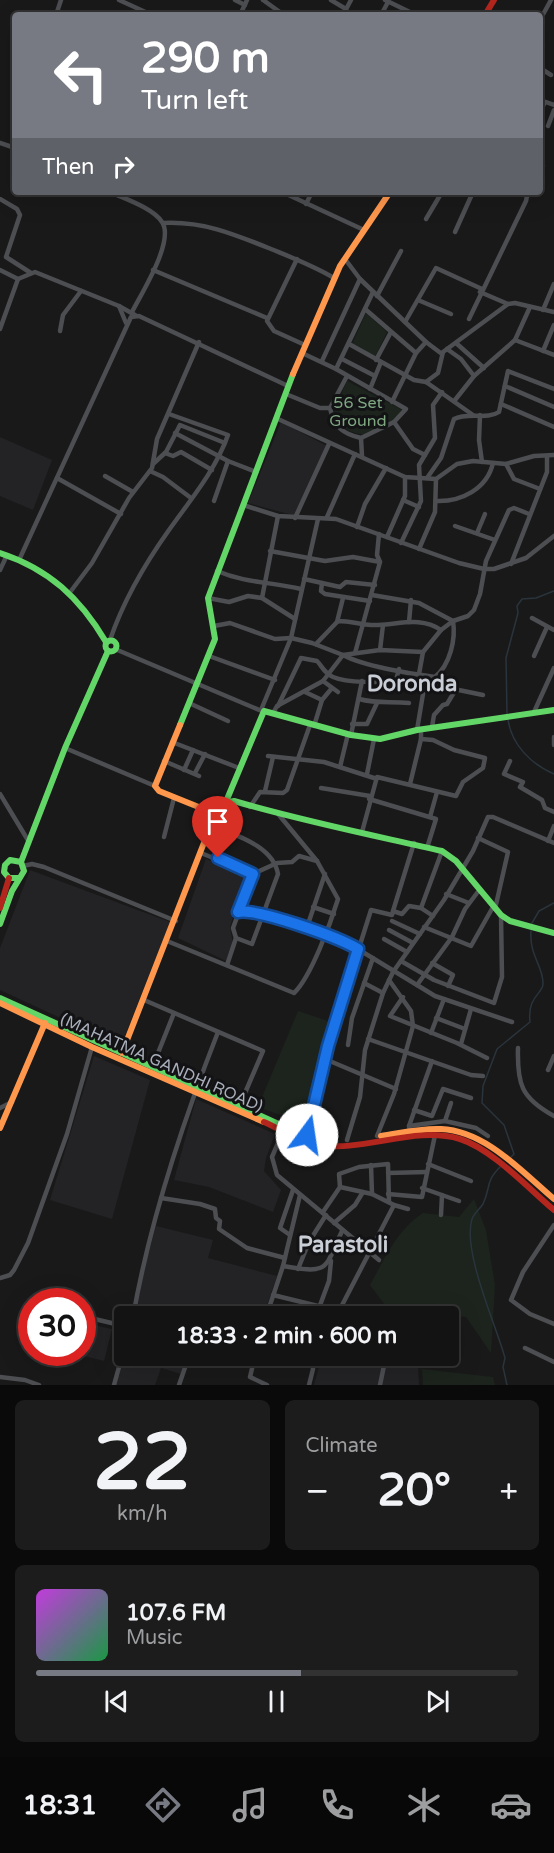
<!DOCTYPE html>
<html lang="en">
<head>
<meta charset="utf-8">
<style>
	:root { --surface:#131313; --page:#1c1c1c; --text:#f1f3f6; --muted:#9d9ea0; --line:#323233; --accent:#777a82 }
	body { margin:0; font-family:"Varela Round",sans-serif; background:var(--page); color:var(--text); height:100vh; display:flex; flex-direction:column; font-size:22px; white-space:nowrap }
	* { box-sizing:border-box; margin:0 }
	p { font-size:20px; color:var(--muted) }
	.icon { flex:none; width:33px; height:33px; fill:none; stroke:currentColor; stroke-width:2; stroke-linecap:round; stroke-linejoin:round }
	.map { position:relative; height:1385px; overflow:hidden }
	.sheet { display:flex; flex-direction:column; gap:15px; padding:15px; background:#0a0a0a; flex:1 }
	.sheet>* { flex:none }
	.hud { position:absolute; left:12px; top:12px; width:531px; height:183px; border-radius:6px; box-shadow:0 6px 24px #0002,0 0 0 2px var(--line); background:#777a82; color:#fff; overflow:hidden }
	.speed { position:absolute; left:18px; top:1288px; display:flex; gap:12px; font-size:30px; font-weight:700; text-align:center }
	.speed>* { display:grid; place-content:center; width:78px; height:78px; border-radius:50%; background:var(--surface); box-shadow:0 6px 24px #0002,0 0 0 2px var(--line); line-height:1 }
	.speed .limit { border:9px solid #d22; background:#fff; color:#111 }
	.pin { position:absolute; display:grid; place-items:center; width:51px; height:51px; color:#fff; margin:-62px -26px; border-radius:50% 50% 50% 0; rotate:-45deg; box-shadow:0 0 6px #0007 }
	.pin .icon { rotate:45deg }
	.me { position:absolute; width:66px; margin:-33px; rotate:14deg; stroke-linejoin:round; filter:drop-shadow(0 0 4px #0008) }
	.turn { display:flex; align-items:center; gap:21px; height:126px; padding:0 30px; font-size:27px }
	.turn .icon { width:78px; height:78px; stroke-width:2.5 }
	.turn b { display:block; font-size:42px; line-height:51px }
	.then { display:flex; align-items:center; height:57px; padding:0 30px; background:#0003; gap:12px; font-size:22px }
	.big { font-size:45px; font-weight:800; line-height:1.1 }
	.sheet .card { flex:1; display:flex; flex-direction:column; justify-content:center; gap:9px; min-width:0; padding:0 21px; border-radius:9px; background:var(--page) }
	.sheet .dial { align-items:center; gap:0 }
	.dial b { font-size:78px; line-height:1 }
	.song { display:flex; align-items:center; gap:18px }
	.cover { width:72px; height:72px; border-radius:9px; background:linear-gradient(135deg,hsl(290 70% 55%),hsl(140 70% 35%)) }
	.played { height:6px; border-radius:3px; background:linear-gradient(90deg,var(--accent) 55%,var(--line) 55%) }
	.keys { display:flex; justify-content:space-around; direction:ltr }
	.heat { display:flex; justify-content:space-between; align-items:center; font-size:33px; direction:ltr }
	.sheet .tiles { flex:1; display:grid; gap:15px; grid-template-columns:1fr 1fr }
	.card:last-child { grid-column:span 2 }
	.trip { position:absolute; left:114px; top:1306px; width:345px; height:60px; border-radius:6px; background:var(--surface); box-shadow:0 6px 24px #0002,0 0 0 2px var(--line); font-weight:800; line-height:60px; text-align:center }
	.menu { display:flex; height:96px; justify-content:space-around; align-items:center; background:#080808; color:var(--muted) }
	.menu .icon { width:42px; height:42px }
	.menu .selected { color:var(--accent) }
	.menu b { font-size:27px; color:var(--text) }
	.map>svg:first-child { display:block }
	.built { fill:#232326 }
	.green { fill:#1c241d }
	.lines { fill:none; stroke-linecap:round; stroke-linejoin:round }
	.stream { stroke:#2a343c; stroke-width:1.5 }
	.street { stroke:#4c4e52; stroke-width:4.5 }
	.fast { stroke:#63d668; stroke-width:6 }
	.slow { stroke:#ff974d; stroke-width:6 }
	.jam { stroke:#b3261e; stroke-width:6 }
	.route-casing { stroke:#114b97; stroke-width:15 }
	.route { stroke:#1a73e8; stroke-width:10 }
	.labels { text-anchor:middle; stroke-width:6; stroke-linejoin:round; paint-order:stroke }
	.park-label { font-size:16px; fill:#7fa781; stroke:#131315 }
	.street-label { font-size:16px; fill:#a9afbb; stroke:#131315 }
	.district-label { font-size:22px; font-weight:bold; fill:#caced6; stroke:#131315 }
</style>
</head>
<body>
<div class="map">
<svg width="554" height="1385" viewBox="0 0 554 1385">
	<rect width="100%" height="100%" fill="#191919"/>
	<g class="built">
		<polygon points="281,422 327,446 296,516 248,503"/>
		<polygon points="0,437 52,460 33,510 0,496"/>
		<polygon points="206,859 249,876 233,917 230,927 233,944 226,961 178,938"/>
		<polygon points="30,870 170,922 121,1046 0,990 0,948"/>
		<polygon points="94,1056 150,1080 112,1219 50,1200"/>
		<polygon points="196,1099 275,1134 266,1158 264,1171 281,1190 273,1212 209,1187 174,1180"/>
		<polygon points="156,1226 213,1240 208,1258 277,1276 263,1317 131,1317"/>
		<polygon points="89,1324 112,1329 104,1361 80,1355"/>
		<polygon points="124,1338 124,1356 187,1356 181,1374 161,1368 155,1385 114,1385"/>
		<polygon points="322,1356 380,1356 418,1366 419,1385 314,1385"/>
	</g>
	<g class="green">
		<polygon points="366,313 387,332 375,357 352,344"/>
		<path d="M347,381l55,29c-6,11 -29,26 -42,24 -9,-1 -16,-6 -23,-11l-3,-13z"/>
		<polygon points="298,1011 331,1022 305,1124 258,1107"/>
		<path d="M474,1199l12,31 9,55 -4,68 -25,-36 -78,-8 -18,-24c15,-27 27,-55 53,-72l36,4z"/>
		<polygon points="422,1369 493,1377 495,1385 423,1385"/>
	</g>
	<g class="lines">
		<g class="stream">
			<polyline points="507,715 506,658 518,613 517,606 522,599 536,598 554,591"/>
			<path d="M508,720c4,25 23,44 46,54"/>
			<polyline points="532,923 539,911 554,903"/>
			<path d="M510,1158l4,-4 -10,-29 -22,-22 1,-17 14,-37 33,-27c-3,-27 14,-28 13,-39 0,-17 -14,-28 -12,-52"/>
			<path d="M500,1167c-15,15 -9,20 -17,37 -3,5 -9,9 -11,15 -10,32 24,106 33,139l-2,9 4,18"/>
		</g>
		<g class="street">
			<polyline points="119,0 152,15"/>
			<polyline points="235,0 245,5"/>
			<polyline points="263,0 284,15"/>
			<polyline points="331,0 346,9"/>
			<polyline points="385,0 416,15"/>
			<polyline points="56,15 61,0"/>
			<polyline points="240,15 247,0"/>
			<polyline points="343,15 351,0"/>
			<polyline points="381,15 388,2"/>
			<polyline points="540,20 551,0"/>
			<polyline points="540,68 551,75"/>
			<polyline points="540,100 554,105"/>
			<polyline points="540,112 545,102"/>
			<polyline points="548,126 554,110"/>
			<polyline points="0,143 15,148"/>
			<polyline points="540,164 543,166"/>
			<path d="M110,192c15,7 43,16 52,30 13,19 -21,72 -30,90"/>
			<polyline points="282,192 364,230"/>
			<polyline points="0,199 17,209 20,215 6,257 31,273"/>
			<polyline points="306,204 312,192"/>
			<polyline points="426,219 442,192"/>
			<path d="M163,223c40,-2 71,11 108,26 22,9 43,17 63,29"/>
			<polyline points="455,232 473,192"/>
			<polyline points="297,259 267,321 274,331 305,345"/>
			<polyline points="345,259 360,279 426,342 416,353 392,402"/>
			<polyline points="0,270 18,279"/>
			<polyline points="153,270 267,318"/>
			<polyline points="480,292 508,304"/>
			<polyline points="377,296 401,251"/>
			<polyline points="418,300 451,314"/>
			<polyline points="119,306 126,323"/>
			<polyline points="365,309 416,353"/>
			<polyline points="543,310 554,284"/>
			<polyline points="469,319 526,201 527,196 523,192"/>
			<polyline points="405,322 436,268 482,289"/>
			<polyline points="0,329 18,279 35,272 119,306 135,315"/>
			<polyline points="60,331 63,315 81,291"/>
			<polyline points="515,340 554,355"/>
			<polyline points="426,342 442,354"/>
			<polyline points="456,343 484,368"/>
			<polyline points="349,344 414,380 426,382 473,415"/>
			<polyline points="447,349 461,359 474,376"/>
			<polyline points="543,351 554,325"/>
			<path d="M302,353l34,16 70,40 -12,13 -33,16c-18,-4 -27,-11 -31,-30"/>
			<polyline points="342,359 375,376"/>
			<polyline points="376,360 391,332"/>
			<polyline points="322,361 360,279"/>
			<polyline points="336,369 373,292"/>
			<polyline points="426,382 438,373 443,352 508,304 515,303 554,312"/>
			<polyline points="505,386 554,407"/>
			<polyline points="370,389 381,362"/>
			<polyline points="286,394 320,408 330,408 347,376"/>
			<polyline points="455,400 474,376 515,340 530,307"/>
			<polyline points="501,404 554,427"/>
			<polyline points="480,415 479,440 482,462"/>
			<polyline points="278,419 405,477 436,479 457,464 473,461 506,464 534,456 554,455"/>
			<polyline points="394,422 413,449 425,455"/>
			<polyline points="175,433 228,461 256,472"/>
			<polyline points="361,438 362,456"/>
			<polyline points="165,453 173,456 181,452 212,470"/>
			<polyline points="153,464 166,452 180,425 225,443"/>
			<polyline points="506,464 514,479 540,489"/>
			<polyline points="150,471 163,477 191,498"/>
			<polyline points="105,476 133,492"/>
			<polyline points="57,478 121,514"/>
			<path d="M427,478l14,-20 13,-39c14,-7 33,1 45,-7l9,-41 46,18"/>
			<polyline points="403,500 419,507"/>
			<polyline points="214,501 228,461"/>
			<path d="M436,501c25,1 51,-12 57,-38"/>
			<polyline points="243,505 278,516 336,519 459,563 484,569 494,569 526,558 554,536"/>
			<polyline points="327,517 355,454"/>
			<polyline points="295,518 329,444"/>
			<polyline points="455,526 495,540"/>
			<polyline points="357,527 365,504 386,468"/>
			<polyline points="477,533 485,514"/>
			<polyline points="387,537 405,496 405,477"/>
			<polyline points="401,543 421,501 419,465 435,438 433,405 442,392"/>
			<polyline points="419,549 435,512 436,479"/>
			<polyline points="270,551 325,561 353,557 380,562"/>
			<polyline points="20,558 131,317 139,316 288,386"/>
			<polyline points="511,564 547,472 547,456"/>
			<polyline points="0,570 7,555"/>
			<path d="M217,571c28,12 55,11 84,18"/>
			<polyline points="304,579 340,587 346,582 375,585"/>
			<polyline points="322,583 321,591 325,594 370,601"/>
			<polyline points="71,591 92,563 129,498 152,468 157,439 199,342"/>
			<polyline points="208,598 229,602 248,596 262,598 295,619"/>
			<polyline points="262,598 278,516"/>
			<polyline points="532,618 554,630"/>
			<polyline points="337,622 343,598"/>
			<polyline points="409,622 411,600"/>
			<polyline points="214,626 230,623 275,639 291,638 312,643 343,655 380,650 423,652 441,630 453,621 468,616 474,610 480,594 486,561 509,510 514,508 529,514"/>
			<path d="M110,640c14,-41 34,-75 59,-110 22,-31 46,-59 59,-95l-59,-21"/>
			<path d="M316,644l22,-23c11,0 22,3 33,4 25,1 48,-10 70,5"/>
			<polyline points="115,649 264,712"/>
			<polyline points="380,650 383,625"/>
			<polyline points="355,653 380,562 377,555 379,534"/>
			<polyline points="209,656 275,680"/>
			<polyline points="534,656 547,627"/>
			<polyline points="419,674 423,652"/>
			<polyline points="323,681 338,692"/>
			<polyline points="425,683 483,695"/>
			<polyline points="305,692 322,700"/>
			<path d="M359,699c19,5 31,2 50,4"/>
			<polyline points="189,703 228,721"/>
			<path d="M278,706l23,-48 16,3c5,5 7,12 16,16 14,6 48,6 63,3l3,-11"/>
			<polyline points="261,710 291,638 318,519"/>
			<polyline points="534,712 554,668"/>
			<path d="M273,713l4,-7 46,-25 20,-26c20,11 68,19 92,22 15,-12 21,-38 18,-56l-34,-18 -47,-8"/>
			<polyline points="352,724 367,724 377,703"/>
			<polyline points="314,726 322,700 332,688"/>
			<polyline points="432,727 434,715 443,705 447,704 456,689"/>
			<polyline points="417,730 426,676"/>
			<polyline points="351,735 362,681"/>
			<polyline points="554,737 554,745"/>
			<polyline points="172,742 239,768"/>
			<polyline points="65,748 155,786"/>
			<polyline points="268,756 324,762 374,778"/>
			<polyline points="164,761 199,776"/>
			<polyline points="510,761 504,774 523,782 520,787 542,800 545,808 554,812"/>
			<polyline points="340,767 348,734"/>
			<polyline points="184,770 193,750"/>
			<polyline points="195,773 205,754"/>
			<polyline points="367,774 374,739"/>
			<polyline points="410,784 421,739"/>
			<polyline points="321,788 370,796"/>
			<polyline points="265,791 273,757"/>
			<polyline points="0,794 29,842"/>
			<polyline points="369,799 436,819 427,848"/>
			<polyline points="250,807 260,792 283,793 287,790 310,725"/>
			<polyline points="430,817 437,792"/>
			<path d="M211,825c23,10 62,20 67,49l-26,70 -16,-6"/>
			<polyline points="362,832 377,777 456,796 463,782 483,768 485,758 454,750 433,740 421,739 421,729"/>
			<polyline points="164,837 174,798"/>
			<polyline points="478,838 508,852 495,909"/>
			<polyline points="548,841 554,826"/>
			<polyline points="201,853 253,874"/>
			<polyline points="23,866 32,864 44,867 176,921"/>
			<polyline points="446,894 469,903"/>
			<polyline points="313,907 334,914"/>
			<polyline points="421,908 442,851"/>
			<polyline points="393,911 414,843"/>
			<polyline points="238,912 248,910 343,940 435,996 512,1022"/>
			<polyline points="392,921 420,934"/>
			<polyline points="424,927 471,946 493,907"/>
			<polyline points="306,930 325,874"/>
			<polyline points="389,930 413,943"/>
			<polyline points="384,939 407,952"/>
			<path d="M167,941l127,52c17,-16 37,-71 44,-94l-21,-38 -38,-46"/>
			<polyline points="401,961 434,980 494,1003 502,977 501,915"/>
			<polyline points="432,963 453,975 448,986"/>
			<polyline points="227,965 236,938 233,928 253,874 277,863 292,862 299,856 317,861"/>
			<polyline points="364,983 383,993"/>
			<polyline points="417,985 452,937 465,909 480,889"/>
			<polyline points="403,997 390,1016 457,1043 487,1058"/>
			<polyline points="144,1000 263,1051 245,1093"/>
			<polyline points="436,1018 465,1029"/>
			<polyline points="431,1033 444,999"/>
			<polyline points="368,1039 471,1075 483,1076"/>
			<polyline points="461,1044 471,1009"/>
			<polyline points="348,1045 352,1018 373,958"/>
			<path d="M518,1048c-1,36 3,50 36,68"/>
			<polyline points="156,1058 174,1013"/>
			<polyline points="325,1059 396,1089"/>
			<polyline points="548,1070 554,1056"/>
			<polyline points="451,1103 445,1121 476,1128 488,1136"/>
			<polyline points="0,1108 12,1102"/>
			<polyline points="414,1110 432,1116 443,1089 471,1098"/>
			<polyline points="409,1126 445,1121"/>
			<polyline points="284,1129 272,1157 277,1175 379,1260"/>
			<polyline points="410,1132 409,1126 432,1061"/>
			<polyline points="307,1135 328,1046 371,910 392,915 393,911 402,914 409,906 421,908 433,916"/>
			<polyline points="377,1136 394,1094 413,1026 411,1011 389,980"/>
			<polyline points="347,1140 360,1097 365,1050 383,993 393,972 444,900 473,851 488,817 493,817 554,843"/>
			<polyline points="428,1164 471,1181"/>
			<polyline points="371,1165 372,1194"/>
			<polyline points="388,1173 426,1172"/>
			<polyline points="340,1187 372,1194 394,1205 408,1209"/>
			<polyline points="422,1188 459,1201"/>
			<polyline points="388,1194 422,1197 435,1135"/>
			<polyline points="161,1198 200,1204 215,1209 216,1218 220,1221 219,1229 247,1248 285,1258"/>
			<polyline points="323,1212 340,1187 339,1174 359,1167 388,1164 389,1202"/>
			<polyline points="441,1215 442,1195"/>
			<polyline points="334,1223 355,1205 363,1192"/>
			<polyline points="554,1225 523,1272 511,1300 530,1314 554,1324"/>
			<polyline points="290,1235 280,1228 293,1190"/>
			<path d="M283,1266c47,8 41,4 59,-35"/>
			<polyline points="298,1269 309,1242 326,1215"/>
			<polyline points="0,1278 10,1275 14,1270 28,1243 67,1134 92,1047"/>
			<polyline points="273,1295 363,1317"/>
			<polyline points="319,1308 329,1281 331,1261"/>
			<polyline points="339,1311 394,1205"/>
			<polyline points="82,1316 124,1326"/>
			<path d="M133,1317c17,-97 49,-193 85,-285"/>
			<polyline points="266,1317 283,1266 300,1195"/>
			<polyline points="308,1317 311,1306"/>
			<polyline points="448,1320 456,1320"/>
			<polyline points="525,1348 554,1362"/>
			<polyline points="255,1356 250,1377 267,1385"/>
			<polyline points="0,1377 25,1380 39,1385"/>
			<polyline points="114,1385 124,1349"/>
			<polyline points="179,1385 189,1356"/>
			<polyline points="309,1385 313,1369 311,1356"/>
			<polyline points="380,1385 386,1356"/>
		</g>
		<g class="fast">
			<path d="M0,553c49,16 80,45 106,89"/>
			<circle cx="111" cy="646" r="5.5"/>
			<polyline points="180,725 215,639 208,598 293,374"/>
			<path d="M225,803l9,-2c68,20 138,34 208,50l14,10 45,54 9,6 44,12"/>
			<polyline points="214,816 225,804 264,711 351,735 380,739 417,730 554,710"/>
			<polyline points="21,862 65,748 108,651"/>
			<polyline points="0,924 12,891 24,871 21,862 10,860 5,865 4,872 9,878 18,878"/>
			<polyline points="0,998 283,1126 320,1141 335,1141"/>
		</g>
		<g class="slow">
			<polyline points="293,374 340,266 390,192"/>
			<polyline points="0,1003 92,1047 264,1122"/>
			<polyline points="122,1053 214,817 211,812 159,791 155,786 180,725"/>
			<polyline points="0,1128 45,1023"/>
			<path d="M381,1136c20,-3 40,-8 60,-7 45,2 81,43 113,70"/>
		</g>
		<g class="jam">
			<polyline points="485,15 494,0"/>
			<polyline points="0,908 9,878"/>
			<path d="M264,1122c16,7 34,19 51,22 48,10 97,-19 145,-5 32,10 68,49 94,71"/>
		</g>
	</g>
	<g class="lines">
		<g class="route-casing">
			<path id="route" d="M218,858l35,16 -15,38c19,-4 100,25 120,37l-30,97 -21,89"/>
		</g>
		<use href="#route" class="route"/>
	</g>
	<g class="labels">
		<g class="park-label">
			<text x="358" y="408">56 Set<tspan x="358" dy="18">Ground</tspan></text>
		</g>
		<g class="street-label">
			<text transform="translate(162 1062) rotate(24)" y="6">(MAHATMA GANDHI ROAD)</text>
		</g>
		<g class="district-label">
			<text x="412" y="691">Doronda</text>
			<text x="343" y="1252">Parastoli</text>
		</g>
	</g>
</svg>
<div class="speed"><div class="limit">30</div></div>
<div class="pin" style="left:218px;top:858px;background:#d93025"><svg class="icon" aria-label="arrive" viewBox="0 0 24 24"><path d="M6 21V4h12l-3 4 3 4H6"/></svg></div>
<svg class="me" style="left:307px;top:1135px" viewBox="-20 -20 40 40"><circle r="19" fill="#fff"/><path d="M0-13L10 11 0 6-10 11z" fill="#1a73e8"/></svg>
<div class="trip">18:33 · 2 min · 600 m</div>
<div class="hud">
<div class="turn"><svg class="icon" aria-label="left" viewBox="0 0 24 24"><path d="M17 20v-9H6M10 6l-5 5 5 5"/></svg><div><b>290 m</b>Turn left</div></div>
<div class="then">Then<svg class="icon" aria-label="right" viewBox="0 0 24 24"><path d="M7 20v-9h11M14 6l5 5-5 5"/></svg></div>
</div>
</div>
<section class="sheet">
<div class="tiles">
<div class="card dial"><b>22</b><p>km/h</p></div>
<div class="card"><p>Climate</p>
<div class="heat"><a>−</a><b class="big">20°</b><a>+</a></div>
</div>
<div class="card">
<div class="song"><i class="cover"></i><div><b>107.6 FM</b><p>Music</p></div></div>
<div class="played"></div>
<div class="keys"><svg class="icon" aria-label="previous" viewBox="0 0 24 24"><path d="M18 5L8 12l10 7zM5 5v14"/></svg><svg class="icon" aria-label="pause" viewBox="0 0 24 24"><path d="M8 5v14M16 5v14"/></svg><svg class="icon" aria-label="next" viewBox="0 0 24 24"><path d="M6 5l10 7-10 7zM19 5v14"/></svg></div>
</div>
</div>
</section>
<nav class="menu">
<b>18:31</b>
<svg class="icon selected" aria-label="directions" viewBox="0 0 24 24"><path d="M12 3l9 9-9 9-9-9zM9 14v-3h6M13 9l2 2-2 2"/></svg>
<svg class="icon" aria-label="music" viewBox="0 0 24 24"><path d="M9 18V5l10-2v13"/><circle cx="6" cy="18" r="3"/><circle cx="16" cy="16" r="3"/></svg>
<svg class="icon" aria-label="phone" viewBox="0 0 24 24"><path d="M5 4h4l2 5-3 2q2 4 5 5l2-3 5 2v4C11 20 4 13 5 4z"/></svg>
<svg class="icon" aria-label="climate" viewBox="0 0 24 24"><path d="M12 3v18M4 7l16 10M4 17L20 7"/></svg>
<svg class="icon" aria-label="car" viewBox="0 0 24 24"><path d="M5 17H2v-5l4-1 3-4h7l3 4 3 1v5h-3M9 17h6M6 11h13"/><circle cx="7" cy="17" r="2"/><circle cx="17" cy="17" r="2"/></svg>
</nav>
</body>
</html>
